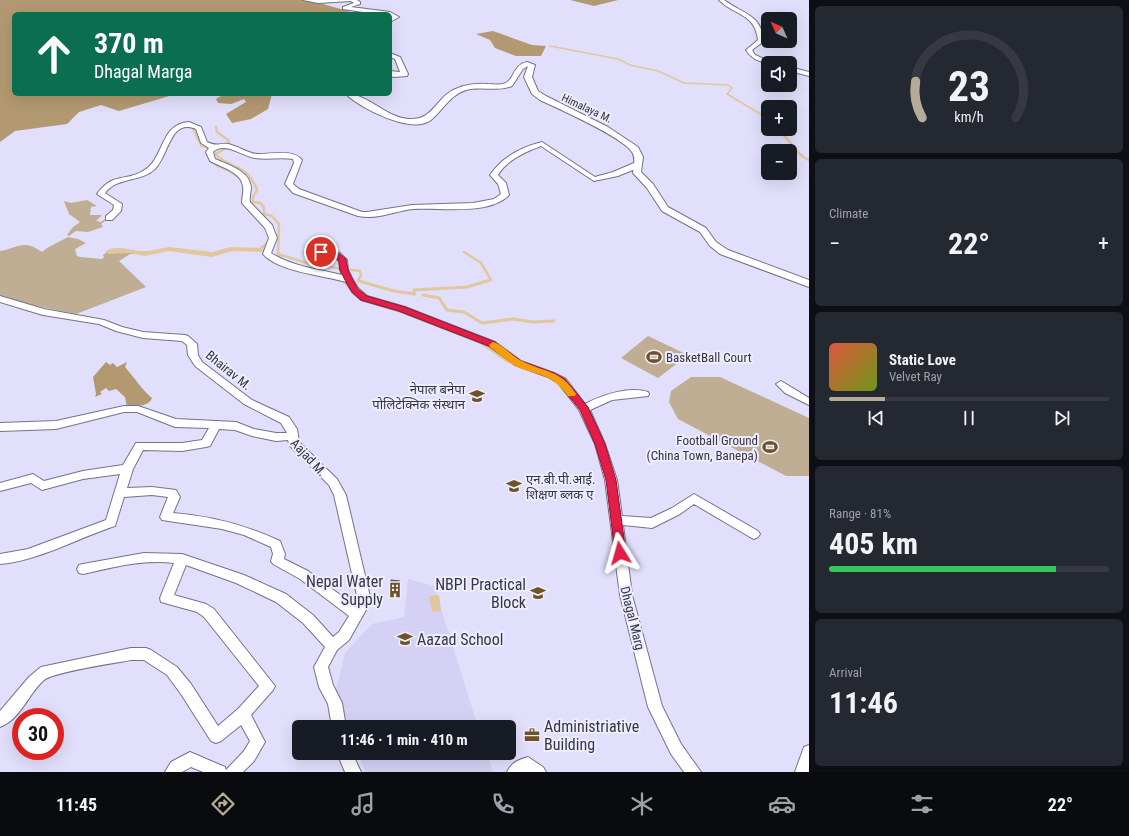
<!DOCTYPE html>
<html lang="en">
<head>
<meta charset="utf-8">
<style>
	:root { --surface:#171b24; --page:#242831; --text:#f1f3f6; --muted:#9ea1a6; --line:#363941; --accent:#b6ab98 }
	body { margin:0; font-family:"Roboto Condensed","Noto Sans Devanagari",sans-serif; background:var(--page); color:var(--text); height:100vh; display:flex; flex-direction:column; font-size:15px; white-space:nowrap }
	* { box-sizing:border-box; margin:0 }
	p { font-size:13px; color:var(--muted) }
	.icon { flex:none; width:22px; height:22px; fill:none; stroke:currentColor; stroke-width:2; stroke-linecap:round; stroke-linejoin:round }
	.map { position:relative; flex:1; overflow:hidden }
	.sheet { display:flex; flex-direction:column; gap:6px; padding:6px; background:#0d0f14; width:320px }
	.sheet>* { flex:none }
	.banner { position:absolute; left:12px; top:12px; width:380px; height:84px; border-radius:6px; box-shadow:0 4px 16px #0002; background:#0b6e4f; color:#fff; overflow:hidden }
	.needle { width:26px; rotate:315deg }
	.controls { position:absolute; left:761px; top:12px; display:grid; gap:8px }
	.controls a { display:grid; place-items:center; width:36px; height:36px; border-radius:6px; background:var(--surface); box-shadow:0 4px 16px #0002; font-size:20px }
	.speed { position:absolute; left:12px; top:708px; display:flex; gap:8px; font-size:20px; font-weight:700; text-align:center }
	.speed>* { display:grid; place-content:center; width:52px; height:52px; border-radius:50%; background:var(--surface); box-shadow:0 4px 16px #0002; line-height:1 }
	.speed .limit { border:6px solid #d22; background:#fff; color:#111 }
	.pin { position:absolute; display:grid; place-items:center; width:34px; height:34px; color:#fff; margin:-17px; border:2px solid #fff; border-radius:50%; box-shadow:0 1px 4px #0007 }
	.me { position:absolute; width:44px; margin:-22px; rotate:352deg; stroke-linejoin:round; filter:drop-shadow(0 0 3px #0008) }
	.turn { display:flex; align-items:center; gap:14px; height:84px; padding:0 16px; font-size:18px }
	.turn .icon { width:52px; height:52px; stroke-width:2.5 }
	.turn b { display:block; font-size:28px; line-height:34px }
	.big { font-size:30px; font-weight:700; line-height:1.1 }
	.sheet .tile { flex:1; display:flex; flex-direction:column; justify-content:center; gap:6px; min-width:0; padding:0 14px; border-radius:6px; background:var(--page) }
	.sheet .dial { align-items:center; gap:0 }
	.dial svg { height:104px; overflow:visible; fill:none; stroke:var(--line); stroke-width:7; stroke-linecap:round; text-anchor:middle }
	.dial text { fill:var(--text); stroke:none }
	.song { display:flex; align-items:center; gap:12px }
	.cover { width:48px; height:48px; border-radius:6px; background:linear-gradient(135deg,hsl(10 70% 55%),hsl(80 70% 35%)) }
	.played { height:4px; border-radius:2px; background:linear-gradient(90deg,var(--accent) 20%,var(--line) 20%) }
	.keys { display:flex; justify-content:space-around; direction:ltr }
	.heat { display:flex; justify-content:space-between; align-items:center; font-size:22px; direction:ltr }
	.charge { height:6px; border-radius:3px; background:linear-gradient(90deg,#34c759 81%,var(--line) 0) }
	.trip { position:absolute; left:292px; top:720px; width:224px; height:40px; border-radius:6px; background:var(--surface); box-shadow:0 4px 16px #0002; font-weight:700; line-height:40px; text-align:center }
	.tab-bar { display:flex; height:64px; justify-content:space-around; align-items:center; background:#090b0e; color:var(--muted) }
	.tab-bar .icon { width:28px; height:28px }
	.tab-bar .selected { color:var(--accent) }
	.tab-bar b { font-size:18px; color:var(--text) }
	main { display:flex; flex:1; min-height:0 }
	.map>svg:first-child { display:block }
	.built { fill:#d4d1f4 }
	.green { fill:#bfae93 }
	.forest { fill:#b39971 }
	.water { fill:#e1c79d }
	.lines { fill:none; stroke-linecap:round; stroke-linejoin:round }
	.stream-far2 { stroke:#e1c79d; stroke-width:1.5 }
	.stream-far1 { stroke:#e1c79d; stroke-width:2.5 }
	.stream { stroke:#e1c79d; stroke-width:3 }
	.canal { fill:#e1c79d; fill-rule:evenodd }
	.minor-casing { stroke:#74728b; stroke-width:2 }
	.tertiary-casing { stroke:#74728b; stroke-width:2 }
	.minor { fill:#fff; fill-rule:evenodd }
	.tertiary { fill:#fff; fill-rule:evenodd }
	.wall { fill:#5b596f }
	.building { fill:#6a6881; stroke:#4a495a }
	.route { fill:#e11d48; stroke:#92132f }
	.slow { fill:#f59e0b }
	.labels { text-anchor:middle; stroke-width:4; stroke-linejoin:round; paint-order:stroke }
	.far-street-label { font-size:11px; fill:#373641; stroke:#eeedff }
	.poi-label { font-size:13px; fill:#373641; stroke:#eeedff; text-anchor:start }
	.street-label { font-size:13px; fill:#373641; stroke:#eeedff }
	.near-poi-label { font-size:16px; fill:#373641; stroke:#eeedff; text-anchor:end }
</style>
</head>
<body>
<main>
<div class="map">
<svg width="809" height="772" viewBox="0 0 809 772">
	<rect width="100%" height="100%" fill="#e1dffb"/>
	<g class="built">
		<polygon points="408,579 434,586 478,727 349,727 336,689 345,653 372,624 404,617"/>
		<polygon points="358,753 487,753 493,772 365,772"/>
	</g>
	<g class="green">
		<polygon points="87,200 97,206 91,207 90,215 102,215 96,221 101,222 108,217 108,219 101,224 103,227 88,232 76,231 69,236 67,235 73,227 80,222 69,214 64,201 71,203"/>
		<path d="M68,237l10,2 8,4 -11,6 2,7 3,1 22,2 2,-2 -1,-2c16,-13 25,-2 42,-3 8,0 15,-4 22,-4l1,2 -17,4h-21l-11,7 27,26 -70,27 -53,-11 -23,-8v-44c10,-1 21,-9 31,-5 4,1 7,4 11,6l5,-4z"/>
		<polygon points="648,336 688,355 658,378 621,358"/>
		<polygon points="691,377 720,377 809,418 809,476 786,476 678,419 669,402 671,391"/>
	</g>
	<g class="forest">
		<polygon points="0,0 309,0 358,14 14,14 14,94 176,94 119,111 101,105 79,112 67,124 15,131 0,142"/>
		<polygon points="570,0 618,0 594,6"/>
		<polygon points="493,31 532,45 546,46 541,56 516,56 495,48 490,40 476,34"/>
		<polygon points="215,94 272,94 268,109 251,119 232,123 226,114 246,102 244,99 231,104 218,103 216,99 221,96"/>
		<path d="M106,362l4,3 3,-2 4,4 10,-5 -2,5c9,10 17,23 27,31 -3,9 -17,8 -25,9l-2,-10 -9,-8 -7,2 -3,-3 -6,4 2,2 -7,3 1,-3 -3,-17z"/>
	</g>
	<polygon class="water" points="439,595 441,611 432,612 429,596"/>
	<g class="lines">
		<polyline class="stream-far2" points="550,46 618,59 630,65 658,71 684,83 728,85 732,88 727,94 762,115 767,122"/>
		<g class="stream-far1">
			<polyline points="766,121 768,123"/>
			<polyline points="216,127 217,132 228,140 230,145"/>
			<polyline points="193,129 201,145 211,149 207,155 216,165 230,171 241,179 244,186 242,201 247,208"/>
			<path d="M777,129c13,9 17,25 32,31"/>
			<path d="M227,148l-12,6c18,17 32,9 42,36l-4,7v5l8,1 3,5v6l8,2 7,8 -1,30 32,10 33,5"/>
			<polyline points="331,201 348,207"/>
			<polyline points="262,250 261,248 269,242"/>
			<polyline points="464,252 481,263 491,280 483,282"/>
			<polyline points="345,269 360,271 361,276 358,280 361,282"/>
			<polyline points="343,280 345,282"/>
		</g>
		<g class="stream">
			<polyline points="344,281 357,296"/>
			<polyline points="359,281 394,291 415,294"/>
			<polyline points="414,294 414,290 467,287 487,281"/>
			<polyline points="423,295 439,298 447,310 464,312 482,323 513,319 534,322 554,321"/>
			<polyline points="432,323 443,328"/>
			<polyline points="480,342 506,360 523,367"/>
		</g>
		<path class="canal" d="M169,247l43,5 19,-5 31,1 4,2 -4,2 -30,-1 -20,6 -43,-6 -24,5 -15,-3 -21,1 -4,-2c10,-9 29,0 41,-1 8,0 16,-3 23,-4z"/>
		<g class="minor-casing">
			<g id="minor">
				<polygon points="303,0 357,0 360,2 360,4 351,7 390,12 399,17 390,22 390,18 392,17 390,14 376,14 343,9 343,7 354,3 351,1 318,3"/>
				<path d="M719,0h5c19,14 37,14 40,41l-12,9 3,5 19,8c-11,0 -21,-2 -28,-13l12,-10c-3,-27 -23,-24 -39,-40z"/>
				<polygon points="790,67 809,72 809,76 790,71"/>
				<path d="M189,122l12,5 6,15c10,5 12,1 21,2 10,2 19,9 29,10 13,1 35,-6 45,6l-9,24 6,5 63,23h5l45,-7 61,-2 21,-4 7,-5 -3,-10 -8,-9c12,-18 32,-28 52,-33l53,35 18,-5 21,-9h6v4l-22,9 -24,5 -53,-35c-16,6 -34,14 -43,29l8,8 3,12c-20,21 -70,12 -96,14 -18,2 -36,11 -55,7l-65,-23 -8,-9 9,-21 -1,-4c-13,-2 -26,1 -38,-1 -13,-2 -31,-17 -42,-6l2,7c13,6 34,11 36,28 0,5 -2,10 -1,15l22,23 5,13 -6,15c22,14 47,16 71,22l-2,-5 -1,-9 -5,-4 -26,-5 -1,-2 4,-2 29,5 7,7 1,10 5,10 5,8 9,8 38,11 90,35 26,19 33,12 12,6 19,25c17,-9 44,-18 63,-12l1,2 -1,2 -36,4 -22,10 15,34 12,36 5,36 29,2 21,-10 22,-14 64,37 2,3 -2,3 -4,2 -4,-2 -56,-33 -14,10 -28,14 -29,-3 9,70 30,111 19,38 20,28h-17l-13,-18 -23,-47 -28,-112 -15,-115 -10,-36 -16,-34 -21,-27 -10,-6 -33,-12 -26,-19 -90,-35 -38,-11 -9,-8 -6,-10c-24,-7 -67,-10 -83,-28l6,-16 -4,-10 -23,-25c0,-5 2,-11 1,-16 -1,-15 -22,-20 -33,-26l-4,-9 3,-4 -8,-5 -5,-14c-26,-11 -27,26 -41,40 -15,14 -37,7 -50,24l17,11 -1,7 -9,9h-6v-4l7,-6 1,-5 -17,-11c16,-22 27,-12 46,-23 22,-12 16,-47 46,-49z"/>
				<path d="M0,296l44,13 60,11 18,7 21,5 42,3 3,1 9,8 1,11 4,7 50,38 37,17 8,12 2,13 38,37 9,16 25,106 -22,39 -12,10 -9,17 5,18 9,18 4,24h-14l-4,-23 -9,-17 -5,-20 11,-20 -22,-24 -27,-21 -40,-19 -50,-18 -12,30 32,9 8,5 61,77 -2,4 -22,25 14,27 -11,19 -11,11h-40l-12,-5 -9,5h-17l6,-10 19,-10 35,15 1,3 18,-19 6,-10 -9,-16 -20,16 -5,2 -5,-2 -30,-47 -14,-19 -23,-15h-13c-16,3 -78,12 -87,20 -16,14 -23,39 -44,47v-16l29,-34 12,-10 90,-19h15l5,2 26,17 14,17 27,42 20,-17 21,-23 -55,-69 -7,-5 -36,-10 -1,-4 14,-35c-30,-4 -61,4 -91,11l-4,-1 -2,-4 2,-4 4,-1 61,-11 38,1 62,21 42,19 27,21 20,22 6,-5 10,-16 -49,-37 -27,-15 -2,-3 2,-7 -2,-7 -27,-12 -22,-6 -60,-9 -2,-3 8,-20 -16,-2 -28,2 -9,29c-37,12 -77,35 -115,38v-10l28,-5 78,-29 14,-46 -37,5 -41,11 -11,-7 -31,8v-8l33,-9 11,7 39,-10 40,-6 13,-22h46l20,-3 7,-12 -34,-1 -38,-15h-13l-68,17 -56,2v-8l56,-2 68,-15h14l38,13 60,3 18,7 22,4h11l-6,-10 -37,-19 -49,-38 -7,-11 -1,-10 -5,-4 -39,-3 -27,-7 -17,-7 -56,-9 -43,-13zM219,429l16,1 17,6 24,5 12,-1 2,6 39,39 5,10 24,105 -3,6 -47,-35 -24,-12 1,-5 -5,-13c-34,-16 -69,-25 -107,-28l7,-16 -4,-7 -24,-3 -25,1 6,-19 10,-19 39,1 24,-4 4,-1z"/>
				<polygon points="781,381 809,398 809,405 785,393 776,384"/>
				<polygon points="809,745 809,772 795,772 804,747"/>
				<polygon points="337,753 352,753 361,772 345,772"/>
				<path d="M528,757l15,10 3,5h-39c5,-10 11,-12 21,-15z"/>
			</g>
		</g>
		<g class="tertiary-casing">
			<g id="tertiary">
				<polygon points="390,53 400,57 408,74 407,76 394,77 390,76 390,71 400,72 395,59 390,57"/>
				<path d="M527,62l8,3 -3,12 6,14 8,5 62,31 30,20 5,10 -2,15 12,12 15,23 38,21 10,14 12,8 81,30v7l-89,-33 -10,-8 -10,-14 -38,-21 -15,-23 -14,-15c1,-7 3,-15 -1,-21 -9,-15 -73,-43 -92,-52l-8,-6 -8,-17 4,-11 -5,3 -11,17c-15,6 -31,0 -46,4 -16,5 -23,20 -35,30 -19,15 -71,-12 -85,-26 24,0 40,25 65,25 19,0 23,-14 36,-25 12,-9 27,-11 41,-10 5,0 10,1 15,0 12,-3 9,-19 24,-22z"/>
			</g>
		</g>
		<use href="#minor" class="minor"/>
		<use href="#tertiary" class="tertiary"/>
	</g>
	<polygon class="wall" points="400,581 398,598 390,597 390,594"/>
	<polygon class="building" points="391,580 400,581 398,595 390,594"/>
	<polygon class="route" points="319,250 340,254 346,259 348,270 353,280 358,289 367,296 405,307 495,342 521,361 554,373 565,379 588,407 605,444 616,480 626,553 624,556 616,556 615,553 606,480 595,444 580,410 558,383 548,377 515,365 489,346 399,311 361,300 352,292 345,280 340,270 339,261 335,257 319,254"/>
	<path class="slow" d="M493,342c11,3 19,15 29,19 23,12 38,8 54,33l-1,2h-7c-18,-24 -28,-19 -53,-30 -8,-5 -17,-13 -25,-19l-1,-2z"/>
	<defs>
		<g id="stadium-bare" transform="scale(1.2)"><path d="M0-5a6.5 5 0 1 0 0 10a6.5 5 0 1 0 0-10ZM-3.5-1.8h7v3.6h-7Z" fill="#6e5325" stroke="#eeedff" stroke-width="2.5" paint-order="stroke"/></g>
		<g id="school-bare" transform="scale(1.2)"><path d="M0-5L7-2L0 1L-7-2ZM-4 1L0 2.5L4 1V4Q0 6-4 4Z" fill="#6e5325" stroke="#eeedff" stroke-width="2.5" paint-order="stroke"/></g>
		<g id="building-bare" transform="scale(1.2)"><path d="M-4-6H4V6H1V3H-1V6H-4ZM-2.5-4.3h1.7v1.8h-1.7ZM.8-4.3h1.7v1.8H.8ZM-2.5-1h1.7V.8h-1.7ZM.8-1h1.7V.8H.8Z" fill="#6e5325" stroke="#eeedff" stroke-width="2.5" paint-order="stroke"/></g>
		<g id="university-bare" transform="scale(1.2)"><path d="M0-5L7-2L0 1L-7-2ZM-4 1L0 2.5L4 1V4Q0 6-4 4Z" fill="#6e5325" stroke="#eeedff" stroke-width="2.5" paint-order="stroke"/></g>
		<g id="office-bare" transform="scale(1.2)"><path d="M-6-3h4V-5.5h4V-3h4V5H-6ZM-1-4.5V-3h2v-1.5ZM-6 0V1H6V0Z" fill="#6e5325" stroke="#eeedff" stroke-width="2.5" paint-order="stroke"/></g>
	</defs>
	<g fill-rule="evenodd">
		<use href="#stadium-bare" x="654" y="357"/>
		<use href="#school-bare" x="477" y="396"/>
		<use href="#stadium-bare" x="770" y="447"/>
		<use href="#school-bare" x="514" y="486"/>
		<use href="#building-bare" x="395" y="590"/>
		<use href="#university-bare" x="538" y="593"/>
		<use href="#school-bare" x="405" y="639"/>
		<use href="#office-bare" x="532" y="735"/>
	</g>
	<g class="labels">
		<g class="far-street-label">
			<text transform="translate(587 108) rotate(25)" y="4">Himalaya M.</text>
		</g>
		<g class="poi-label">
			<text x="666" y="362">BasketBall Court</text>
			<text x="465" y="394" text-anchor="end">नेपाल बनेपा<tspan x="465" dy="15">पोलिटेक्निक संस्थान</tspan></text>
			<text x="758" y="445" text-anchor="end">Football Ground<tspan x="758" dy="15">(China Town, Banepa)</tspan></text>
			<text x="526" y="484">एन.बी.पी.आई.<tspan x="526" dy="15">शिक्षण ब्लक ए</tspan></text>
		</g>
		<g class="street-label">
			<text transform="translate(229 370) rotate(39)" y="5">Bhairav M.</text>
			<text transform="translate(309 457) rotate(47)" y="5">Aajad M.</text>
			<text transform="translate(633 618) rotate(76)" y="5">Dhagal Marg</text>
		</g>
		<g class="near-poi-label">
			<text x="383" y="587">Nepal Water<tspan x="383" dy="18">Supply</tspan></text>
			<text x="526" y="590">NBPI Practical<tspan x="526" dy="18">Block</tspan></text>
			<text x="417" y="645" text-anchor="start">Aazad School</text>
			<text x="544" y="732" text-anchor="start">Administriative<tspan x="544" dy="18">Building</tspan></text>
		</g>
	</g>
</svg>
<div class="controls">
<a><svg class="needle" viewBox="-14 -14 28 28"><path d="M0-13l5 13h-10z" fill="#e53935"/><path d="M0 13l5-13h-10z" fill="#9ea1a6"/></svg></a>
<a><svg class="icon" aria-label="sound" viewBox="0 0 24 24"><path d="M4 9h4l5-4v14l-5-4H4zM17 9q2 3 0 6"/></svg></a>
<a>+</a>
<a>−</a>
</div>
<div class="speed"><div class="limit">30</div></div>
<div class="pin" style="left:321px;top:252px;background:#d93025"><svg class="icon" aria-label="arrive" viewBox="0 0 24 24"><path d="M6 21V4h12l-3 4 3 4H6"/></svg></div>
<svg class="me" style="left:620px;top:553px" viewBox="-20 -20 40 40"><path d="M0-17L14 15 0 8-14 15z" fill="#e11d48" stroke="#fff" stroke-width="4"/></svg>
<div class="trip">11:46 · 1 min · 410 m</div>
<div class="banner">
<div class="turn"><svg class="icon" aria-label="ahead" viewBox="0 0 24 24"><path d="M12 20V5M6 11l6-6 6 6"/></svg><div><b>370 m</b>Dhagal Marga</div></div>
</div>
</div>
<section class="sheet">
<div class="tile dial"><svg viewBox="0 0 100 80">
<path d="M14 69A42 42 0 1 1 86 69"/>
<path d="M14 69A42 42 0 0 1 9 41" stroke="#b6ab98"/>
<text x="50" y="56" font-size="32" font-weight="700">23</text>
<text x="50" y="72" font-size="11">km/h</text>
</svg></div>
<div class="tile"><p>Climate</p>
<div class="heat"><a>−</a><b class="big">22°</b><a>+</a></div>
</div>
<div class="tile">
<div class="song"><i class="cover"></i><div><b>Static Love</b><p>Velvet Ray</p></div></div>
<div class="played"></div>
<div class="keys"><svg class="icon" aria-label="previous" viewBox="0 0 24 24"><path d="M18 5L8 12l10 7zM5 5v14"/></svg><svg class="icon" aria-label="pause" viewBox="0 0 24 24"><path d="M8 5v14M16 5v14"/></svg><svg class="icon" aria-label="next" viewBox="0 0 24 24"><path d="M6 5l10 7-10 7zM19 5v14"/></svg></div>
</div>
<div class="tile"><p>Range · 81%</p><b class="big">405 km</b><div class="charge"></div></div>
<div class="tile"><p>Arrival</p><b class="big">11:46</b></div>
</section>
</main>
<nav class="tab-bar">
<b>11:45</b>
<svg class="icon selected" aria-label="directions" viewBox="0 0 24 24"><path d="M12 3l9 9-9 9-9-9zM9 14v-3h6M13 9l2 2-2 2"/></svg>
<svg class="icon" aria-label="music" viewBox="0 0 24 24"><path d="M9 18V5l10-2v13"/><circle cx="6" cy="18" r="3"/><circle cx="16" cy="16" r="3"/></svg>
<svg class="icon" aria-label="phone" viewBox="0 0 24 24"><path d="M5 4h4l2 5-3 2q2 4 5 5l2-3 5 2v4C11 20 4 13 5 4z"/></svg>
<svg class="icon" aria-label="climate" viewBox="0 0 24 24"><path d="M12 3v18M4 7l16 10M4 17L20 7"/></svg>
<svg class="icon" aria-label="car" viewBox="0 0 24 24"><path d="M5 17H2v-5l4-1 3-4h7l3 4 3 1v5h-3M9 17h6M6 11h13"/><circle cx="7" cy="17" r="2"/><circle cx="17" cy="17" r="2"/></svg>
<svg class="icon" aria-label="filters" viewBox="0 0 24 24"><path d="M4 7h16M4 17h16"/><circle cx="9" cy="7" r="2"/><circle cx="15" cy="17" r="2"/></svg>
<b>22°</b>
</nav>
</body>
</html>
